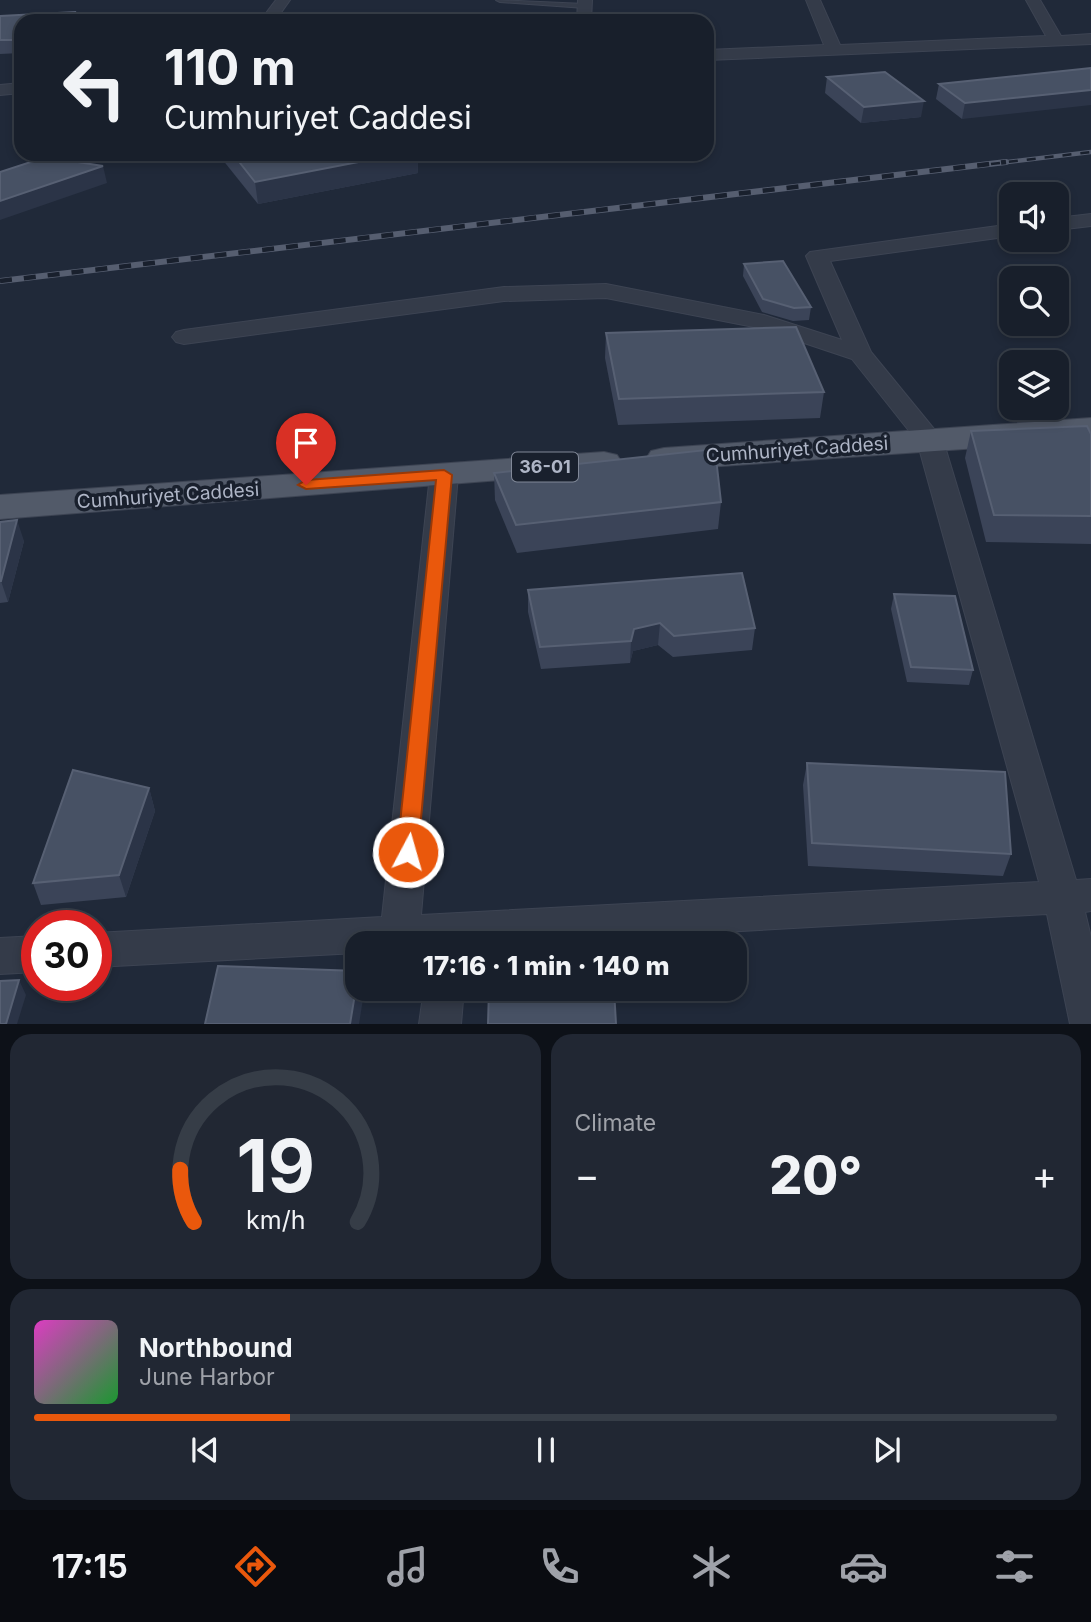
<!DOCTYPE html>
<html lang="en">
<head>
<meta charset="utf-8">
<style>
	:root { --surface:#181f2b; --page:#212733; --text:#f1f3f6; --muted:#9fa2a9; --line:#363d47; --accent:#ea580c }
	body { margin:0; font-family:Inter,sans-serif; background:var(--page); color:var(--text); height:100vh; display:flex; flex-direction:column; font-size:26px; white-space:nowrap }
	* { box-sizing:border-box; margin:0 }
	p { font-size:23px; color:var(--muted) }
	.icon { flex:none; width:38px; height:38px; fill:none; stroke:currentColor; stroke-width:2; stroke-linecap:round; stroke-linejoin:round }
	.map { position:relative; height:1024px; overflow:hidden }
	.sheet { display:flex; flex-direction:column; gap:10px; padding:10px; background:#0d1118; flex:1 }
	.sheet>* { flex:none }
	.top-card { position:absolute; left:14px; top:14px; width:700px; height:147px; border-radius:21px; box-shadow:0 4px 10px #0003,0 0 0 2px var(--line); background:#181f2b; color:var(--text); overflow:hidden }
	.tools { position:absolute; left:999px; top:182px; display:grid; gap:14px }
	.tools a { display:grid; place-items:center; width:70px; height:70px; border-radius:14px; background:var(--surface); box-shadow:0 4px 10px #0003,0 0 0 2px var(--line); font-size:35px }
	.speed { position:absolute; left:21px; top:910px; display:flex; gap:14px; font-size:35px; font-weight:700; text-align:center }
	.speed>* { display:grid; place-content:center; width:91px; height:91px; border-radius:50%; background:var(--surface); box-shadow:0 4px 10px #0003,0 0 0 2px var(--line); line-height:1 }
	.speed .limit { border:10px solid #d22; background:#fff; color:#111 }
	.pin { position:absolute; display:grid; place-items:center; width:60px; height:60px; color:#fff; margin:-72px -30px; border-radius:50% 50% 50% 0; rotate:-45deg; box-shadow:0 0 7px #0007 }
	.pin .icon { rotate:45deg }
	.me { position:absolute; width:77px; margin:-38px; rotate:6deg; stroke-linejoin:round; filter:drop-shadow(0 0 5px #0008) }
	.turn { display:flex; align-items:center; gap:24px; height:147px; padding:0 35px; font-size:32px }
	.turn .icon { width:91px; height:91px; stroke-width:2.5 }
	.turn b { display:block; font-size:49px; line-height:60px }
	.big { font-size:52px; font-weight:800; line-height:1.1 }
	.sheet .tile { flex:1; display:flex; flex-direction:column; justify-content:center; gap:10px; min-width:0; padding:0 24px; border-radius:21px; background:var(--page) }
	.sheet .dial { align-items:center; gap:0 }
	.dial svg { height:182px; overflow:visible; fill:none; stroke:var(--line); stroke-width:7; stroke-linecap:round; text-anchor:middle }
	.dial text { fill:var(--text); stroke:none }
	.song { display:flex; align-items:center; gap:21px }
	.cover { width:84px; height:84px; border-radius:10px; background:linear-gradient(135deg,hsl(310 70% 55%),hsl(130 70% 35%)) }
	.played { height:7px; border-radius:4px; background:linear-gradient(90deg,var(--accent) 25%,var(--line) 25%) }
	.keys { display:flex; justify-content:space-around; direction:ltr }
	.heat { display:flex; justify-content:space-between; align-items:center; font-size:38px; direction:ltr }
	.sheet .tiles { flex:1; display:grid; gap:10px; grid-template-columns:1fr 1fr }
	.tile:last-child { grid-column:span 2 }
	.trip { position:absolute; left:345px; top:931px; width:402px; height:70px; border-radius:21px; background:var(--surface); box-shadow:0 4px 10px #0003,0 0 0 2px var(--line); font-weight:800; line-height:70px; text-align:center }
	.tab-bar { display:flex; height:112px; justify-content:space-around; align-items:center; background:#0a0c11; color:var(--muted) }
	.tab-bar .icon { width:49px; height:49px }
	.tab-bar .active { color:var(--accent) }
	.tab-bar b { font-size:32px; color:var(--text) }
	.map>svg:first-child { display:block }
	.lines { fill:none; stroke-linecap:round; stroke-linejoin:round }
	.service-casing { stroke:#3d4453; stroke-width:2 }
	.minor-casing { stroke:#3d4453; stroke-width:2 }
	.primary-casing { stroke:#3d4453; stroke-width:2 }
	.service { fill:#343b49; fill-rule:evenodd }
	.minor { fill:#343b49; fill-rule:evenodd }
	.primary { fill:#525a69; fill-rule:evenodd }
	.rail-far1-casing { stroke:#565e70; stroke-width:4.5 }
	.rail-casing { stroke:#565e70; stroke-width:6 }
	.rail-far1 { stroke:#19202d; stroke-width:2.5; stroke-dasharray:9; stroke-linecap:butt }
	.rail { stroke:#19202d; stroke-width:4.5; stroke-dasharray:12; stroke-linecap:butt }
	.wall { fill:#3b4458 }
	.shaded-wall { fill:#2b3447 }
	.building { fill:#475164; stroke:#576073; stroke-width:2 }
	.route { fill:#ea580c; stroke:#983908; stroke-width:2 }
	.labels { text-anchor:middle; stroke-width:7; stroke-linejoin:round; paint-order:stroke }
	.shield { fill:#19202d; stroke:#818898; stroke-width:2 }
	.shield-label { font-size:18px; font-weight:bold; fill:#aeb5c6 }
	.street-label { font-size:19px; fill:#aeb5c6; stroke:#19202d }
</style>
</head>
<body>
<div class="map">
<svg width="1091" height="1024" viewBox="0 0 1091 1024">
	<rect width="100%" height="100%" fill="#202939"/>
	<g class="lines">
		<g class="service-casing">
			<polygon id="service" points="496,0 585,4 589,6 585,8 500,2"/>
		</g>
		<g class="minor-casing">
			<g id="minor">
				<polygon points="276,0 290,0 275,21 260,21"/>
				<polygon points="578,0 592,0 591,21 577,21"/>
				<polygon points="806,0 820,0 840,45 1046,36 1026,0 1040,0 1061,36 1091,34 1091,44 707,60 707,50 824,45"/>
				<polygon points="21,83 21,93 0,95 0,85"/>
				<polygon points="1091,214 1091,226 1057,230 1057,218"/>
				<polygon points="1012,224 1012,236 830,261 871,352 943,440 1076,880 1091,879 1091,911 1085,912 1091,937 1091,1024 1070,1024 1047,914 524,943 357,943 357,953 96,967 96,933 382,917 430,475 434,469 454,469 458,475 421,915 1039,882 917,441 852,359 759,328 606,298 504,301 184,344 176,342 172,337 176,332 184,330 504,287 606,284 764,315 842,340 806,256 810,252"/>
				<polygon points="37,936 37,972 0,974 0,938"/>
				<polygon points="424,989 464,989 461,1024 419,1024"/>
			</g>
		</g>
		<g class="primary-casing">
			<g id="primary">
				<polygon points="1091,418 1091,440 664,470 651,467 646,459 651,451 664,448"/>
				<polygon points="604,452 617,455 622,463 617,471 0,519 0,495"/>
			</g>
		</g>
		<use href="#service" class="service"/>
		<use href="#minor" class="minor"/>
		<use href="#primary" class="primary"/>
		<g class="rail-far1-casing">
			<polyline id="rail-far1" points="991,164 1091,152"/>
		</g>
		<g class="rail-casing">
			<polyline id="rail" points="0,281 1006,162"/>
		</g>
		<use href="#rail-far1" class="rail-far1"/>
		<use href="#rail" class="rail"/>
	</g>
	<g class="wall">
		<polygon points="75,12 77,21 21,21 21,53 0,54 0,15 0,16"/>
		<polygon points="21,55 21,80 20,80 17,66"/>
		<polygon points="1091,68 962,119 936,99 939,84"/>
		<polygon points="827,77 921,117 861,123 825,93"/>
		<polygon points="222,154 417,154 418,173 258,204 222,159"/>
		<polygon points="744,264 811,307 809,320 793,321 762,312 743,276"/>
		<polygon points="606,333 824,392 820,418 618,425 605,358"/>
		<polygon points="971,431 1091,434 1091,544 986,542 965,458"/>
		<polygon points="494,473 721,502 718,529 517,553 495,500"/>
		<polygon points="0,522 24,541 8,602 0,603"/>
		<polygon points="528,590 755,628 752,650 673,657 658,645 633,651 630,663 541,669 528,612"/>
		<polygon points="894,594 973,670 969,685 907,682 891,609"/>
		<polygon points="807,763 1011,854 1003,876 808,866 803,785"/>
		<polygon points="149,788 155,811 126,897 41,905 33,883"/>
	</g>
	<g class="shaded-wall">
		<polygon points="75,12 77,21 73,21"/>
		<polygon points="1091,90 1091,105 962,119 965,103"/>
		<polygon points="924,101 921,117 861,123 864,107"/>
		<polygon points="400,154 417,154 418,173 258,204 255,182"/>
		<polygon points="103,166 107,183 0,220 0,201"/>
		<polygon points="17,520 24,541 8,602 1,581"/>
		<polygon points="660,623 658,645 633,651 630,663 631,641 634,629"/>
		<polygon points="149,788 155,811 126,897 119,875"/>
		<polygon points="19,980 26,995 17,1024 6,1024"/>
		<polygon points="357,982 357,989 362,989 363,999 359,1024 350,1024"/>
	</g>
	<g class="building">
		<polygon points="75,12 73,21 21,21 21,40 0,40 0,16"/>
		<polygon points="21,55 21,66 17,66"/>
		<polygon points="1091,68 1091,90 965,103 939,84"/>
		<polygon points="885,72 924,101 864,107 827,77"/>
		<polygon points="233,154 400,154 255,182"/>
		<polygon points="46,157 103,166 0,201 0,172"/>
		<polygon points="783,261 811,307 794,308 763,299 744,264"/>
		<polygon points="796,327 824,392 619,399 606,333"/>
		<polygon points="1087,426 1091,434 1091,516 994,515 971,431"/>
		<polygon points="715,449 721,502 516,525 494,473"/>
		<polygon points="17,520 1,581 0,581 0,522"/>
		<polygon points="742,573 755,628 674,636 660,623 634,629 631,641 540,647 528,590"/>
		<polygon points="894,594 955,596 973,670 911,667"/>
		<polygon points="807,763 1005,772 1011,854 812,843"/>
		<polygon points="73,770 149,788 119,875 33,883"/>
		<polygon points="218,966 357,971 357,982 350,1024 205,1024"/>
		<polygon points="19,980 6,1024 0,1024 0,981"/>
		<polygon points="489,989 614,989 616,1024 488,1024"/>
	</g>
	<polygon class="route" points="444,470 452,475 418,852 415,858 408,861 400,858 397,852 436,480 306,489 298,485 306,480"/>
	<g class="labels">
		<rect class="shield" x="512" y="452.5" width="66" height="29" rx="5"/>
		<g class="shield-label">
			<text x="545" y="473">36-01</text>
		</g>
		<g class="street-label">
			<text transform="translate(797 449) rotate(-4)" y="7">Cumhuriyet Caddesi</text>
			<text transform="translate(168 495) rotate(-4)" y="7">Cumhuriyet Caddesi</text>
		</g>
	</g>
</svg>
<div class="tools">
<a><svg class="icon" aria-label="sound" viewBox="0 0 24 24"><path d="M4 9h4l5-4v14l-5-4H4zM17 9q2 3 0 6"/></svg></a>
<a><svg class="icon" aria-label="search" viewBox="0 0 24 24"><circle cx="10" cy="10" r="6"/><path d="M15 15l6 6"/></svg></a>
<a><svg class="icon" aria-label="layers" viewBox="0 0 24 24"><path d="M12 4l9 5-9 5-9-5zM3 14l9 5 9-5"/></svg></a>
</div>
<div class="speed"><div class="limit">30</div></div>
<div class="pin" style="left:306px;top:485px;background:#d93025"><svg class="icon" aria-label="arrive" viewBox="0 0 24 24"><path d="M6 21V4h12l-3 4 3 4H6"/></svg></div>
<svg class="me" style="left:408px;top:852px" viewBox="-20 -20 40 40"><circle r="17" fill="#ea580c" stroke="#fff" stroke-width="3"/><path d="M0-11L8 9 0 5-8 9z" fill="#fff"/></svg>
<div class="trip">17:16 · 1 min · 140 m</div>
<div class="top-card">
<div class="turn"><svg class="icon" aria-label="left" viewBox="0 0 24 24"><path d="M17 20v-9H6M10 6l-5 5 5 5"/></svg><div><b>110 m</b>Cumhuriyet Caddesi</div></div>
</div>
</div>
<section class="sheet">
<div class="tiles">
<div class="tile dial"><svg viewBox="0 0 100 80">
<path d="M14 69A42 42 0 1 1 86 69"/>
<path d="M14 69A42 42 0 0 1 8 46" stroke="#ea580c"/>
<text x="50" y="56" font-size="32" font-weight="700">19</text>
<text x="50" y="72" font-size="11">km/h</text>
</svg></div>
<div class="tile"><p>Climate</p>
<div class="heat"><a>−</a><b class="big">20°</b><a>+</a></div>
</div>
<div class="tile">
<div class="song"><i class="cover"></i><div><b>Northbound</b><p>June Harbor</p></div></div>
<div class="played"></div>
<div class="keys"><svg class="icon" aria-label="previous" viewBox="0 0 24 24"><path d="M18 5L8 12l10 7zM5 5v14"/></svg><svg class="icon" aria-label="pause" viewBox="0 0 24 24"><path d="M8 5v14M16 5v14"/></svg><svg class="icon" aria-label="next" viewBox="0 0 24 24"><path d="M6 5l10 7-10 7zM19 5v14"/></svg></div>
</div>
</div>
</section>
<nav class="tab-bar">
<b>17:15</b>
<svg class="icon active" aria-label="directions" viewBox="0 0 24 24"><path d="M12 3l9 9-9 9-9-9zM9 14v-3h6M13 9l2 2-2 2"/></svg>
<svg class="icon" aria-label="music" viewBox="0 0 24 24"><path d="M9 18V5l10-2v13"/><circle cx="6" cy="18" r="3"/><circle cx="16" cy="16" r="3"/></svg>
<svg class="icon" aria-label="phone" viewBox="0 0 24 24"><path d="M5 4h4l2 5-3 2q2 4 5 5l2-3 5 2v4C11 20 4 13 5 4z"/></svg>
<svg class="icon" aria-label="climate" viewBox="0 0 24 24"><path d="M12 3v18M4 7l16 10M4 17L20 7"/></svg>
<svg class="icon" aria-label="car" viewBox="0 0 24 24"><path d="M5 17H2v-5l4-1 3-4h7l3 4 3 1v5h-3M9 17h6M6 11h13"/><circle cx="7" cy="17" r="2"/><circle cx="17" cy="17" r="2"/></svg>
<svg class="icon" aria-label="filters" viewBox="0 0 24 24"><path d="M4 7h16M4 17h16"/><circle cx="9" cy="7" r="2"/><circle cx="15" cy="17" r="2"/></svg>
</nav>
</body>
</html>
